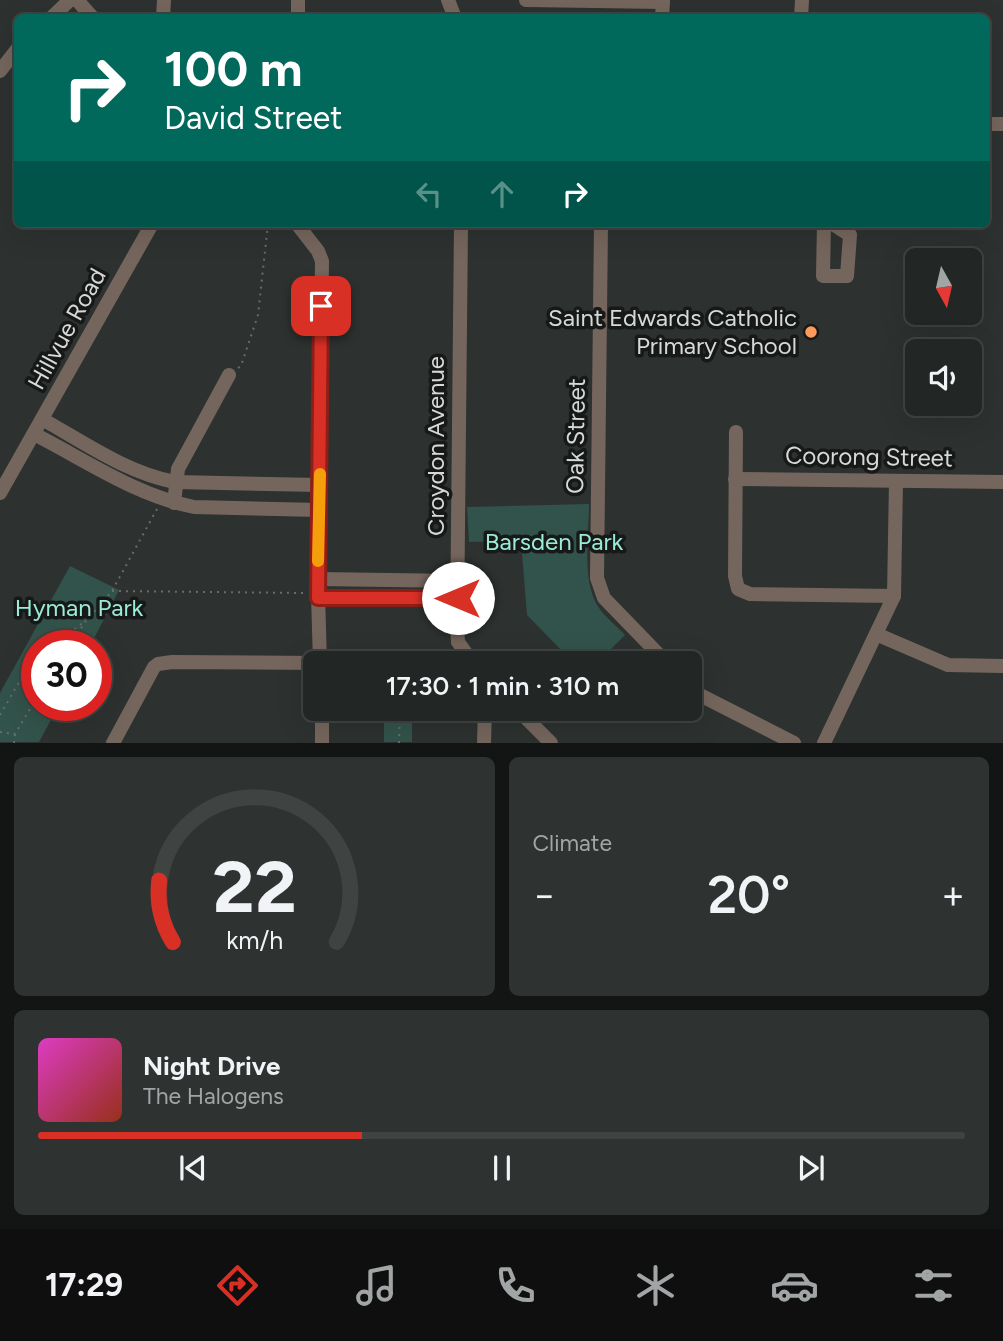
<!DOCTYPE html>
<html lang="en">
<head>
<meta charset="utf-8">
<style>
	:root { --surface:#222624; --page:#2e3231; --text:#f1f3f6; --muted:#a2a5a6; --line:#3f4341; --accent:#d93025 }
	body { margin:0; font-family:Figtree,sans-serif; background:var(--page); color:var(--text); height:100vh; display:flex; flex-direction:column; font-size:26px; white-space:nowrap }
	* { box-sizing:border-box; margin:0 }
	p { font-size:23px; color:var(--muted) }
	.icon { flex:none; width:38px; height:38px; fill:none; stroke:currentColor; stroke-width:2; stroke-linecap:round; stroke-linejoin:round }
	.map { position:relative; height:743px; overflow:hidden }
	.sheet { display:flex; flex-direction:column; gap:14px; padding:14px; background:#131514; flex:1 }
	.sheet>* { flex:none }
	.hud { position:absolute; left:14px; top:14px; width:976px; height:214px; border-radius:10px; box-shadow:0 7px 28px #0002,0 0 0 2px var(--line); background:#00695c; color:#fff; overflow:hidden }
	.needle { width:46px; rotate:172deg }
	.tools { position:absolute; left:905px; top:248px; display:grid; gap:14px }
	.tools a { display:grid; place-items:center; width:77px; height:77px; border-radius:10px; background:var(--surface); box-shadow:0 7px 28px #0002,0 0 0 2px var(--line); font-size:35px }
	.speed { position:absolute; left:21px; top:630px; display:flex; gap:14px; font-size:35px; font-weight:700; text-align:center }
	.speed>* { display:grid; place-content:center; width:91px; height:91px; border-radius:50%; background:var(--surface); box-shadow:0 7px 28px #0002,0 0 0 2px var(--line); line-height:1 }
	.speed .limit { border:10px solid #d22; background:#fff; color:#111 }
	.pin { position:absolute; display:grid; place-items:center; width:60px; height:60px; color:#fff; margin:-30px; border-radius:14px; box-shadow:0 4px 10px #0006 }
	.me { position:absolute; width:77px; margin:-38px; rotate:270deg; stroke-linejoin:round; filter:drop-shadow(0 0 5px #0008) }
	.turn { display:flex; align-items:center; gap:24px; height:147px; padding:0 35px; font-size:32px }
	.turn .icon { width:91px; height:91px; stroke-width:2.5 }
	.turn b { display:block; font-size:49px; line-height:60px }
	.lanes { display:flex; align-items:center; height:66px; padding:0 35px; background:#0003; justify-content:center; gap:35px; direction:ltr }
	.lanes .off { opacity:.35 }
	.big { font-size:52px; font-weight:600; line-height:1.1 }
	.sheet .widget { flex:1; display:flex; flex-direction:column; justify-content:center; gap:10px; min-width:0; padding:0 24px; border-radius:10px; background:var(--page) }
	.sheet .dial { align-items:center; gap:0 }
	.dial svg { height:182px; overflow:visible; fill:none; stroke:var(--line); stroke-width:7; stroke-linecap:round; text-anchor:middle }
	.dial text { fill:var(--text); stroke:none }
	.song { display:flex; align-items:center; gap:21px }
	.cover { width:84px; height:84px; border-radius:10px; background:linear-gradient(135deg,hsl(310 70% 55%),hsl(10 70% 35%)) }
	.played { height:7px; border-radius:4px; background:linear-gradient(90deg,var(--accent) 35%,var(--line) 35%) }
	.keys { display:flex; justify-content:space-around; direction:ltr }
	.heat { display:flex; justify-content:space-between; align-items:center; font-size:38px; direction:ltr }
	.sheet .tiles { flex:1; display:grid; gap:14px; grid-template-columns:1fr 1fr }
	.widget:last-child { grid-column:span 2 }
	.trip { position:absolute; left:303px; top:651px; width:399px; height:70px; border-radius:10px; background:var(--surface); box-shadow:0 7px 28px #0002,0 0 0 2px var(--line); font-weight:600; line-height:70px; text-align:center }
	.menu { display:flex; height:112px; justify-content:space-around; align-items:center; background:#0e0f0e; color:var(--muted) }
	.menu .icon { width:49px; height:49px }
	.menu .active { color:var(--accent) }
	.menu b { font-size:32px; color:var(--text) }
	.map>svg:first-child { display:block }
	.green { fill:#32534b }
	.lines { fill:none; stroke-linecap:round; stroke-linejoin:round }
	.path { stroke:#686c6b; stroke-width:2; stroke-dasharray:2 5; stroke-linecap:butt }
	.minor { stroke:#75665d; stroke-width:14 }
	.route-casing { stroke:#8d1f18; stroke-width:18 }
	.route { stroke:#d93025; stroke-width:12 }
	.slow { stroke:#f59e0b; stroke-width:12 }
	.poi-dot { fill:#ff9b5a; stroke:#171918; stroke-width:2.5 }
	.labels { text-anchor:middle; stroke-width:7; stroke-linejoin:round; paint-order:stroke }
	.poi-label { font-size:24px; fill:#d7d9d9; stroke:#171918; text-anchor:end }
	.street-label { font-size:24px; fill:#d7d9d9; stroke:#171918 }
	.park-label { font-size:24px; fill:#9bebd7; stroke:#171918 }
</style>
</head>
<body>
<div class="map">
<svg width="1003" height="743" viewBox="0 0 1003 743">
	<rect width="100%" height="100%" fill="#2d3230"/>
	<g class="green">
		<path d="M589,504c0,30 -8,78 10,104 7,10 18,18 26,27l-28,28h-23l-47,-48 -5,-62 -20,-12 -33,1 -2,-35z"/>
		<polygon points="70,566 119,590 90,646 37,646 37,705 59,705 39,742 0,742 0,693"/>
		<rect x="384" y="709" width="28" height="33"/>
	</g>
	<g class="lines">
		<g class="path">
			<polyline points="238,368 241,366 258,315 268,224"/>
			<polyline points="112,591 306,593"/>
			<polyline points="52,646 84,622"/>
			<polyline points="70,646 85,622 112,591 157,509"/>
			<polyline points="0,715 25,672 37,659"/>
			<polyline points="0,732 15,734 37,697"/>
			<polyline points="14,743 15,735"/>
			<polyline points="399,743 400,709"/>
		</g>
		<g class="minor">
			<polyline points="77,0 93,18"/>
			<polyline points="448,0 455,18"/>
			<polyline points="526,0 663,2"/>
			<polyline points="51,18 70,0"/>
			<polyline points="163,18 164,0"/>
			<polyline points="298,18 298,0"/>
			<polyline points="662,18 663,0"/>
			<polyline points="801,18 802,0"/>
			<polyline points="0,71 18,48"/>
			<polyline points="987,124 1003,124"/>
			<polyline points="297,224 318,251 322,261 318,594 320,663"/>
			<polyline points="461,224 457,627 458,642 473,663"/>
			<polyline points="601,224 597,578 604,598 667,663"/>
			<polyline points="824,224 823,276 847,276 850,235 833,224"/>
			<path d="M42,419c43,24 85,54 133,63l145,3"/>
			<polyline points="736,432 735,576 738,589 750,594 894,596"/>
			<path d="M34,434c53,27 101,61 160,73l125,3"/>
			<polyline points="735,479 1003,482"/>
			<polyline points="0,493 152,224"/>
			<polyline points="174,503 178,469 229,375"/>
			<polyline points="318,579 458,581"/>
			<polyline points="318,598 458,598"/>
			<polyline points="876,634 948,665 1003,666"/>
			<polyline points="690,686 698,694 794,743"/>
			<polyline points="322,709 322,743"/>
			<polyline points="517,709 551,743"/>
			<polyline points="113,743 154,667 158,664 172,662 320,663"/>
			<polyline points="484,743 485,709"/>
			<polyline points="824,743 894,596 896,481"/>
		</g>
	</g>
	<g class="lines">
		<g class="route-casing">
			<polyline id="route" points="321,306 318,598 458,598"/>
		</g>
		<use href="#route" class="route"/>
		<polyline class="slow" points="318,561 320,474"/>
	</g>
	<circle class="poi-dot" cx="811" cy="332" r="7"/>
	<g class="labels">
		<g class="poi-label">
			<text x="797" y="326">Saint Edwards Catholic<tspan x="797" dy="28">Primary School</tspan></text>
		</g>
		<g class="street-label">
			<text transform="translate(67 329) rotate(-61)" y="8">Hillvue Road</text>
			<text transform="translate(576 436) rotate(-89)" y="8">Oak Street</text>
			<text transform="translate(436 446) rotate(-90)" y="8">Croydon Avenue</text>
			<text transform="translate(869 457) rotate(1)" y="8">Coorong Street</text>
		</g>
		<g class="park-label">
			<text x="554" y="550">Barsden Park</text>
			<text x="79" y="616">Hyman Park</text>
		</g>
	</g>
</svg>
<div class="tools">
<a><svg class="needle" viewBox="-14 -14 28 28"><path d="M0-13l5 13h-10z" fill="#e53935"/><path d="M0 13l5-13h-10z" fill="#a2a5a6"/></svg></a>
<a><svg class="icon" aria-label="sound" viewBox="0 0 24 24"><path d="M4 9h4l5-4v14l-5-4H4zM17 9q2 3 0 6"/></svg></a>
</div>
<div class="speed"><div class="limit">30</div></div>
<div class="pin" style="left:321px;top:306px;background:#d93025"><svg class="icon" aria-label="arrive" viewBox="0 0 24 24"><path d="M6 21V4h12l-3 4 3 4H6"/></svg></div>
<svg class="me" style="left:458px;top:598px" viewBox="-20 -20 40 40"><circle r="19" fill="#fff"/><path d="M0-13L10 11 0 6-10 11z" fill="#d93025"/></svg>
<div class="trip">17:30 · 1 min · 310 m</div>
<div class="hud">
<div class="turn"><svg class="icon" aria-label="right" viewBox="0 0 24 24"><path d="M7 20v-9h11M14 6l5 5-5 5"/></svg><div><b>100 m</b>David Street</div></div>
<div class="lanes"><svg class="icon off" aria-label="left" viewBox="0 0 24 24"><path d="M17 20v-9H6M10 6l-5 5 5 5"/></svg><svg class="icon off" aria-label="ahead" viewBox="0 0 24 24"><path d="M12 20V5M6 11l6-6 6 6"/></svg><svg class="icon" aria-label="right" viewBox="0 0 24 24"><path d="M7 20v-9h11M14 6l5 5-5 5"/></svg></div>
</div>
</div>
<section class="sheet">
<div class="tiles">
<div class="widget dial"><svg viewBox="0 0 100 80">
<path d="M14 69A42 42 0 1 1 86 69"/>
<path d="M14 69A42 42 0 0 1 8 42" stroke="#d93025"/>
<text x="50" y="56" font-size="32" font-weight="700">22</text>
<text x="50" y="72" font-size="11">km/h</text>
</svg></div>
<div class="widget"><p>Climate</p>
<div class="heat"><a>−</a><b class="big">20°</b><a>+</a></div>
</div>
<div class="widget">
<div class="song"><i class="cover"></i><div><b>Night Drive</b><p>The Halogens</p></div></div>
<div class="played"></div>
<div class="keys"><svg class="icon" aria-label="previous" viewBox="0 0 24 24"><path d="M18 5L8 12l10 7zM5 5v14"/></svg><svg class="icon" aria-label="pause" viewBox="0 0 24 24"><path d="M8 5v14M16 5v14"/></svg><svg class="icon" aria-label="next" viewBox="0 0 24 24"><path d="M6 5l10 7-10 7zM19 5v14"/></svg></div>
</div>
</div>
</section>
<nav class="menu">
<b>17:29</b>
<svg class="icon active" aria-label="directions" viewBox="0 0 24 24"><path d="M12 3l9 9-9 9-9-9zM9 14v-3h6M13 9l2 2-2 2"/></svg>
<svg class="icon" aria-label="music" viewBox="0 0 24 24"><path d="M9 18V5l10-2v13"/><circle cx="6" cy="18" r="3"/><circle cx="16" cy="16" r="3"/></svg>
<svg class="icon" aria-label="phone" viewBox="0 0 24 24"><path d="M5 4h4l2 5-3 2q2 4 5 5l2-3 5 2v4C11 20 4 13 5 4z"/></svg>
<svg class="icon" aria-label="climate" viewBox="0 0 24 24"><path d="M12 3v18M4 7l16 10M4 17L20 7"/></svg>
<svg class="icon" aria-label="car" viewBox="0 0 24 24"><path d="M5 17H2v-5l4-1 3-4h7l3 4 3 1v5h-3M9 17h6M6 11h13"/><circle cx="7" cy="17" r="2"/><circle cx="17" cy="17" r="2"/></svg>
<svg class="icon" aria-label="filters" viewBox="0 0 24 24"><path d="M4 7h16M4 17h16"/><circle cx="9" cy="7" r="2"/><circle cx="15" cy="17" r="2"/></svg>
</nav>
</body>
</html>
